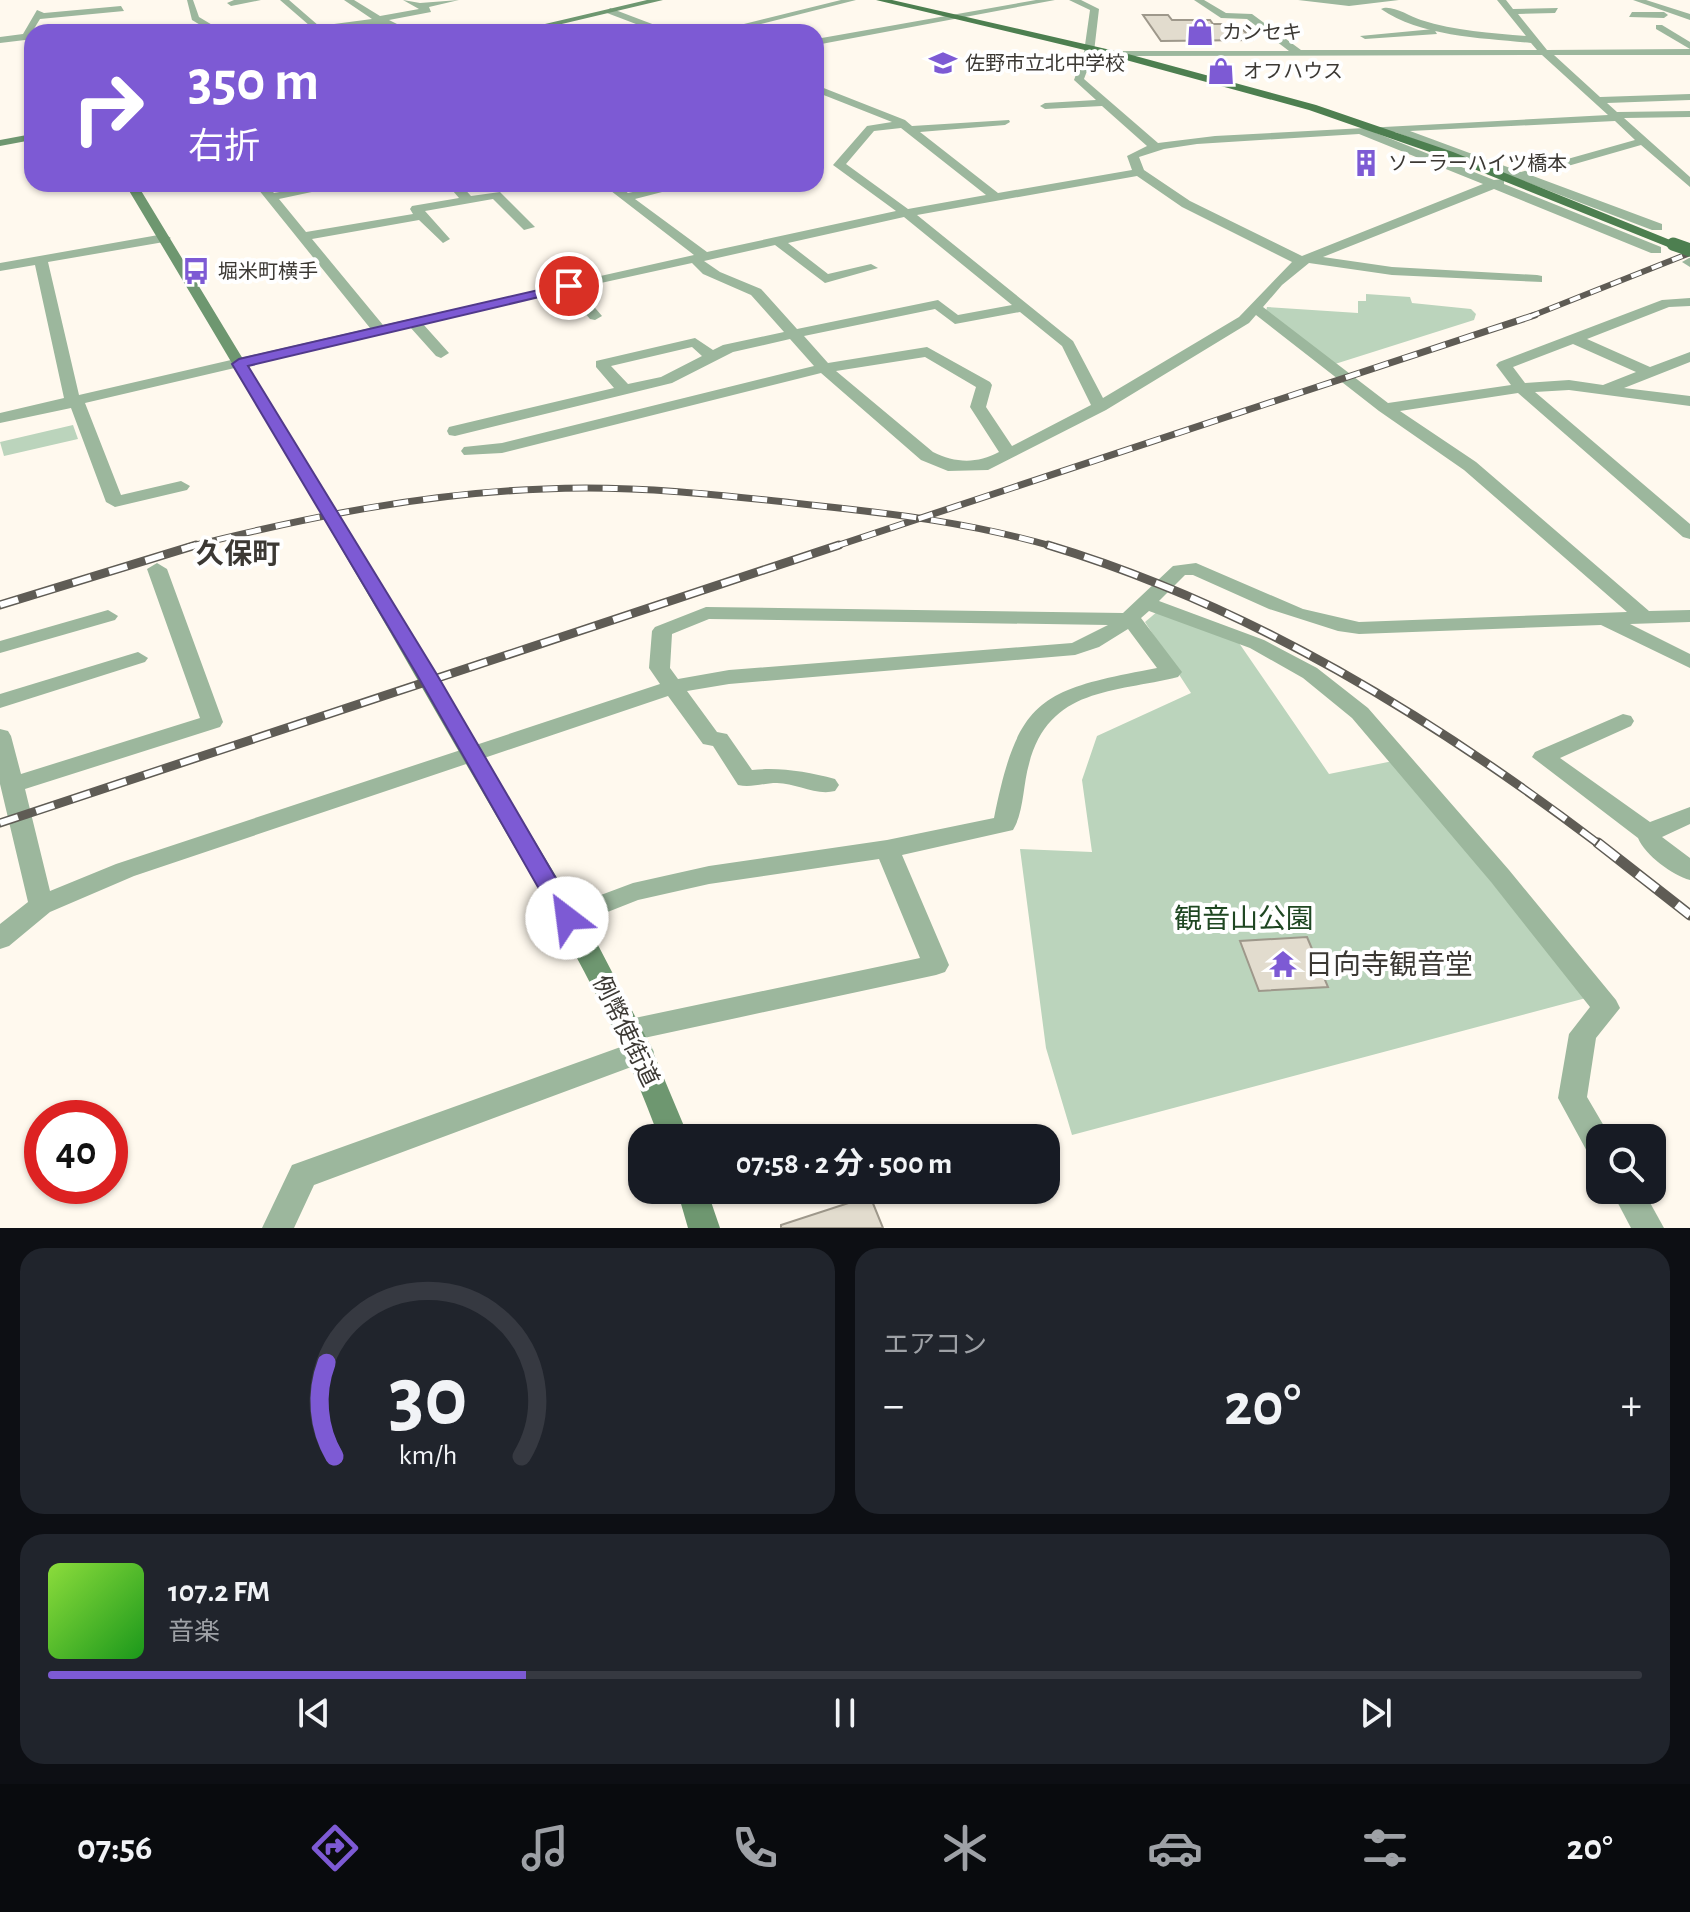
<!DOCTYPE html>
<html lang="ja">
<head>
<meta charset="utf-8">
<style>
	:root { --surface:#171b24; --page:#20242c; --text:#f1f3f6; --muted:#9ea1a6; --line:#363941; --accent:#7d5ad4 }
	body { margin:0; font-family:"Alegreya Sans","Noto Sans JP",sans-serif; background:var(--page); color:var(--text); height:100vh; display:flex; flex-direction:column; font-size:30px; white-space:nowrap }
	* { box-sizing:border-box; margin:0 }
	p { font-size:26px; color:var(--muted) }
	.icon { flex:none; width:44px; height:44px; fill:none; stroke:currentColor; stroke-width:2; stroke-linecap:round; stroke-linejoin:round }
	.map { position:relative; height:1228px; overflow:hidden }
	.panel { display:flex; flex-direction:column; gap:20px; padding:20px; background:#0d0f14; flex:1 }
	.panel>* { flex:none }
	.hud { position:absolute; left:24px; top:24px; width:800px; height:168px; border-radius:24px; box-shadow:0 2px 6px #0004; background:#7d5ad4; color:#fff; overflow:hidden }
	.fabs { position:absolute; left:1586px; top:1124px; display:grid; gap:16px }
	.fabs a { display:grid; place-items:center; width:80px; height:80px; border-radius:16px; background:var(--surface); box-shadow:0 2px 6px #0004; font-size:40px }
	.speed { position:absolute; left:24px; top:1100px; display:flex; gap:16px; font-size:40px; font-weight:700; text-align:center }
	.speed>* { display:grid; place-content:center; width:104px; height:104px; border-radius:50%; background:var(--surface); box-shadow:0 2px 6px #0004; line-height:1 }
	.speed .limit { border:12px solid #d22; background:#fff; color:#111 }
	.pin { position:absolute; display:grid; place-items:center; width:68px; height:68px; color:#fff; margin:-34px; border:4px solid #fff; border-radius:50%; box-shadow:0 2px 8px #0007 }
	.me { position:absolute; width:88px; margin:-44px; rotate:330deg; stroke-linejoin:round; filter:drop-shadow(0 0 6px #0008) }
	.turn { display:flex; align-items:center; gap:28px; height:168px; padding:0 32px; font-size:36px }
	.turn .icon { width:104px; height:104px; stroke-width:2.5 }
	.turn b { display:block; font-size:56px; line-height:68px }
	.big { font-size:60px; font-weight:700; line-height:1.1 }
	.panel .tile { flex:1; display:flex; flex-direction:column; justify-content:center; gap:12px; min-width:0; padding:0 28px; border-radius:24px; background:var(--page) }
	.panel .dial { align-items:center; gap:0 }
	.dial svg { height:208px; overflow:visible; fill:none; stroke:var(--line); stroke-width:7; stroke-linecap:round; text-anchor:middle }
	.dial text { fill:var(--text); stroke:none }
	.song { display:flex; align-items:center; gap:24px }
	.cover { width:96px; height:96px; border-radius:12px; background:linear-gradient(135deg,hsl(90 70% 55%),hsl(120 70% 35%)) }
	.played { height:8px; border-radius:4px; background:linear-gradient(90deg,var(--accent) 30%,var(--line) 30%) }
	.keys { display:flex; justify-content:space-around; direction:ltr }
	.heat { display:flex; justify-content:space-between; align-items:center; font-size:44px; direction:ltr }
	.panel .tiles { flex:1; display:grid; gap:20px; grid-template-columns:1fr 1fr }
	.tile:last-child { grid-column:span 2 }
	.trip { position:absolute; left:628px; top:1124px; width:432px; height:80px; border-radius:24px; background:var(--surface); box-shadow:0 2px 6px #0004; font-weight:700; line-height:80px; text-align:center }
	.menu { display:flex; height:128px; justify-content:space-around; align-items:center; background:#090b0e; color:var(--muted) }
	.menu .icon { width:56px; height:56px }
	.menu .on { color:var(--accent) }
	.menu b { font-size:36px; color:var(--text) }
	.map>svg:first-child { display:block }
	.green { fill:#bbd4bc }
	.building { fill:#e2dcce; stroke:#9e988b; stroke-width:2 }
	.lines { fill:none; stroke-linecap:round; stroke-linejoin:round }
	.street { fill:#9cb79d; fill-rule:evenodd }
	.secondary { fill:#6e9770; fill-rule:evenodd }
	.primary { fill:#4d7f50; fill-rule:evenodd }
	.rail-far3-casing { stroke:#5f5c55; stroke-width:6 }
	.rail-far2-casing { stroke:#5f5c55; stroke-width:7 }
	.rail-far1-casing { stroke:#5f5c55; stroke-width:9 }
	.rail-casing { stroke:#5f5c55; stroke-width:11 }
	.rail-far3 { stroke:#fff; stroke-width:4; stroke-dasharray:11; stroke-linecap:butt }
	.rail-far2 { stroke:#fff; stroke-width:5; stroke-dasharray:15; stroke-linecap:butt }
	.rail-far1 { stroke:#fff; stroke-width:6; stroke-dasharray:19; stroke-linecap:butt }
	.rail { stroke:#fff; stroke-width:8; stroke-dasharray:25; stroke-linecap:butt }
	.primary-bridge { stroke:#4d7f50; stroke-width:13 }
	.route { fill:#7d5ad4; stroke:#513a8a; stroke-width:2 }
	.labels { text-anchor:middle; stroke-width:8; stroke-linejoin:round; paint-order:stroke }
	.far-poi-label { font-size:20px; fill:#3c3934; stroke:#fff; text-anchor:start }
	.street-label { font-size:24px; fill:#3c3934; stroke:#fff }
	.quarter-label { font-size:28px; font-weight:bold; fill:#3c3934; stroke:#fff }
	.near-park-label { font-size:28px; fill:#1f4722; stroke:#fff }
	.near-poi-label { font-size:28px; fill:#3c3934; stroke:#fff; text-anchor:start }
</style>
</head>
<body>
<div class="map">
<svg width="1690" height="1228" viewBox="0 0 1690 1228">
	<rect width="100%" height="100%" fill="#fff9ee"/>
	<g class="green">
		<polygon points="1366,294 1410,297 1412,303 1471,309 1476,314 1474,320 1335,364 1266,311 1267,307 1358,313 1358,301 1366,301"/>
		<polygon points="73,425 78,439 4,456 0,442"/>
		<polygon points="1158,611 1239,643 1329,774 1393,761 1586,998 1072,1135 1046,1048 1020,849 1092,852 1082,780 1097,736 1191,693 1145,622"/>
	</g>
	<g class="building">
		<polygon points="1143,15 1168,15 1172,20 1210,20 1213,24 1238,24 1252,40 1161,41"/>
		<polygon points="1307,937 1328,987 1259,991 1240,941"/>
		<polygon points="870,1196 883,1228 781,1228 781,1225"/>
	</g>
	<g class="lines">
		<g class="street">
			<polygon points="187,0 193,0 199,17 224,32 212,32 192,20"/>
			<polygon points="234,0 261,0 231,6 227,3"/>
			<polygon points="280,0 289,0 319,26 372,19 344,0 354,0 380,16 419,9 403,0 420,3 459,0 429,7 431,12 389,20 413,32 400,32 383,24 317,32"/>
			<polygon points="841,0 856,0 729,32 712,32"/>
			<polygon points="1036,0 1055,0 816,45 816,39"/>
			<path d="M1069,0h12l18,9 -5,43 -10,27 74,64 57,-7 393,-21 -66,-60 -423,1 3,-5h167l-42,-32 -26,-1 -27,-18h10l22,13 26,1 49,36h236l-6,-7c-47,-5 -110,-6 -150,-34 10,-5 28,7 40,11 34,11 70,13 105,16l-29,-36h9l7,9 45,-1 -3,5 -37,1 29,36 143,-1v6h-136l46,42 90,-3v6l-83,3 10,9 73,-1v6l-66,1 66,59v10l-49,-42 -108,31 129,48v6h-10l-257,-98 -19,1 118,47 10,-1v5l157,63v6h-10l-157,-64 -171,68 69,10 145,8 5,1v6l-150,-7 -83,-12 -27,22 -19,22 125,96 123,-18 -15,-20 3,-3 163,-62 28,-2v8l-21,1 -82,32 63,28 40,-15v10l-66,26 66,8v10l-121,-16 -34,2 155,132v15l-7,-2 -165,-144 -118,18 76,51 173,149 41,-1v12l-60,2 60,30v14l-89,-43 -242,9 -21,-3 -69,-22 -76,-34h-8l-26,26 105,39 53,28 51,40 141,162 107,130 4,8 -24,30 -9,59 24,41h-11v21l-11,-4 -31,-57 11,-64 21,-27 -99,-125 -139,-164 -49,-40 -53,-30 -101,-37 -8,7 41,54 -4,5c-64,16 -129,10 -149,87 -6,20 -5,48 -16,66l-111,25 47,110 -4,7 -9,3 -306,66 -10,-3 -4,-8 4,-8 10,-3 290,-61 -41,-99 -170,25 -71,16 -71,28 -9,-3 -4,-7 4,-7 75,-28 76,-17 178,-26 107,-22c24,-120 46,-128 163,-150l-29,-39 -29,18 -24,8 -346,29 -42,7 30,41 10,2 25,36c29,-3 55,2 83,9l4,6 -4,6c-19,5 -39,-8 -58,-8 -14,0 -26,5 -39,2l-25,-39 -10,-2 -35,-48 -534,180 -84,36 -41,34 -9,3v-25l28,-22 -28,-118v-55l8,2 3,5 10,38 179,-56 -53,-149 10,-6 10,6 56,153 -3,5 -195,62 25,102 66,-27 544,-180 -11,-16 3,-37 3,-4 51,-20 417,6 50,-47 23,-3 107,46 56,13 268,-10 -163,-142 -85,-59 -123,-96 -7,8 -143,87 -118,60 -40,1 -27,-11 -100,-87 -319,80 -38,2 -3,-4 3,-4 38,-4 312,-77 -24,-27 -57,13 -61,31 -217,53 -6,-1 -2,-4 2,-4 165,-39 -18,-21v-6l99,-23 18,12 10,-5 61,-13 -33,-37 -48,-21 -11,-11 -114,25 24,28 -7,4 -5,-1 -24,-28 -143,33 26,29 -8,5 -5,-2 -26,-29 -325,76 36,92 60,-14 9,5 -3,4 -72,17 -9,-5 -35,-94 -71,15v-10l64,-15 -29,-133 -35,6v-8l164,-29 7,4 -7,4 -116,20 31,133 291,-67 -116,-144h12l8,9 49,-9h26l-70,15 27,33 107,-18 -3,-5 2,-3 47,-8 -12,-14h13l11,12 29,-4 35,35 -11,3 -31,-31 -68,12 25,28 -7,4 -24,-23 -107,19 71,86 311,-70 -92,-71h14l12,9 42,-9h23l-58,15 72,53 189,-41 -63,-46 34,-39 25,-4 -76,-30v-7l89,35 7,6 97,-6 1,2 -5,3 -85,7 78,61 134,-23 -5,-14 20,-10 -45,-40 -57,3 -5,-3 5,-3 51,-3 -22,-20 10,-28 6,-42zM1615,121l20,19 -114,32 -111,-41zM901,128l85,67 -78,14 -62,-45 28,-33zM1359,134l124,50 -181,72 -112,-55 -46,-31 -5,-13 25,-8 33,-5zM1137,176l45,31 110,55 -53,55 -136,81 -30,-57 -156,-126zM904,217l108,88 -54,10 -20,-15 -141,29 -36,-40 -41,-17 -16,-11 71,-16 50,38 53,-15 -7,-4 -43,10 -40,-31zM935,309l20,15 65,-12 42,34 29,59 -79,41 -26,-39 6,-22 -2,-3 -63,-35 -99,16 -24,-27zM1573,344l63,28 -33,13 -34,-5 -44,3 -12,-16zM692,347l10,9 -41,21 -33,7 -17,-18zM925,357l51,30 -6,20 29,45c-22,12 -44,11 -66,0l-97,-81zM709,619l399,6 -36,18 -343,27 -51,9 -8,-11 2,-34z"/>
			<polygon points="1298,0 1399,0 1349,6"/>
			<polygon points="1633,0 1646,0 1690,14 1690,20"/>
			<polygon points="121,6 124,11 40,19 32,32 32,47 25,40 0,43 0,37 23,34 37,10 44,13"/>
			<polygon points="610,8 668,30 670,32 657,32 607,13"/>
			<polygon points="1632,12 1664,12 1668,15 1664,18 1629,17"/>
			<polygon points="124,24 127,29 69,32 74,29"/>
			<polygon points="1656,25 1662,25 1690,42 1690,49 1656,29"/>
			<polygon points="1434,29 1437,34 1365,39 1360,36"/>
			<polygon points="409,184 423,184 417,188"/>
			<polygon points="1689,258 1690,258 1690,267 1682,262"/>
			<polygon points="108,610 118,616 115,620 0,653 0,641"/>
			<polygon points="138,652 148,658 145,662 0,708 0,694"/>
			<path d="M1623,714l8,2 3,5 -3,5 -71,32 90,64 40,-15v17l-28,13 28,21v22c-18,-5 -45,-25 -52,-42l-106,-81 3,-5z"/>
			<polygon points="640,1040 650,1044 654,1052 650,1060 314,1185 294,1228 262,1228 292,1165"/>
			<polygon points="1611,1190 1643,1190 1664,1228 1631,1228"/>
		</g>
		<g class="secondary">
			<polygon points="647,0 663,0 528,32 511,32"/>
			<polygon points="32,134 32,140 0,146 0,140"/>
			<path d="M125,184h12l462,763 51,98 39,93h-30c-49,-136 -125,-256 -197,-381 -110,-192 -223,-383 -337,-573z"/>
			<polygon points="677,1190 707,1190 720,1228 688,1228"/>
		</g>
		<polygon class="primary" points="876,0 892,0 1128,54 1316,105 1453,152 1680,244 1668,247 1444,157 1309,110 1126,60"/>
		<g class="rail-far3-casing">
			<polyline id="rail-far3" points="1529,317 1690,253"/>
		</g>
		<g class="rail-far2-casing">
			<g id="rail-far2">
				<path d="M188,547c116,-29 236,-54 357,-58 89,-4 178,6 266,16 86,9 160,18 244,42"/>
				<polyline points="833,547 1535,315"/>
			</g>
		</g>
		<g class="rail-far1-casing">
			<g id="rail-far1">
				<path d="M1048,545c203,61 385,173 552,300"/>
				<polyline points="0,605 196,545"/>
				<polyline points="0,823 839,545"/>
			</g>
		</g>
		<g class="rail-casing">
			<polyline id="rail" points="1598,843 1690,915"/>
		</g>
		<use href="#rail-far3" class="rail-far3"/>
		<use href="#rail-far2" class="rail-far2"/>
		<use href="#rail-far1" class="rail-far1"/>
		<use href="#rail" class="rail"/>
		<polyline class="primary-bridge" points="1673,244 1690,250"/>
	</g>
	<polygon class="route" points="569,283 573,284 573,289 248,366 436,673 575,911 579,918 575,924 567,926 559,924 416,673 232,364 239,359"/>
	<defs>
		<g id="shop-bare" transform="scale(2.16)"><path d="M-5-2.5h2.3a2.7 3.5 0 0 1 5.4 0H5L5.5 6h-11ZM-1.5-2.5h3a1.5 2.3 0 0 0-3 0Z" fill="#7d5ad4" stroke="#fff" stroke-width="2.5" paint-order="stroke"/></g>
		<g id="school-bare" transform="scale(2.16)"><path d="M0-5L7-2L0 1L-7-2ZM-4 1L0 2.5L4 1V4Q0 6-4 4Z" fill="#7d5ad4" stroke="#fff" stroke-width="2.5" paint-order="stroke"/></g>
		<g id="building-bare" transform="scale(2.16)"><path d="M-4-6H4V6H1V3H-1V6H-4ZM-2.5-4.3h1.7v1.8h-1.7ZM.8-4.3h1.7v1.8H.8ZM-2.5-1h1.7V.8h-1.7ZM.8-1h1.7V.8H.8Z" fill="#7d5ad4" stroke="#fff" stroke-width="2.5" paint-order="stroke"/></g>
		<g id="bus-bare" transform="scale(2.16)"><path d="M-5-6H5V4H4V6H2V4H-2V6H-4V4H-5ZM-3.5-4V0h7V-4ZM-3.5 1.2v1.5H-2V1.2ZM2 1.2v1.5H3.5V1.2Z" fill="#7d5ad4" stroke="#fff" stroke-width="2.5" paint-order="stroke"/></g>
		<g id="temple-bare" transform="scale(2.16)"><path d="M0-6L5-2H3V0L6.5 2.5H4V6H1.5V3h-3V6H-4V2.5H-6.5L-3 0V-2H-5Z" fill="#7d5ad4" stroke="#fff" stroke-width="2.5" paint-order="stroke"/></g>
	</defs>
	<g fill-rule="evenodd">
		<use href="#shop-bare" x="1200" y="32"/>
		<use href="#school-bare" x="943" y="63"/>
		<use href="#shop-bare" x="1221" y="71"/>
		<use href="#building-bare" x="1366" y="163"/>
		<use href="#bus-bare" x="196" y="271"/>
		<use href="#temple-bare" x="1283" y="964"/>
	</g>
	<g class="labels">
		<g class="far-poi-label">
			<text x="1222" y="39">カンセキ</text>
			<text x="965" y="70">佐野市立北中学校</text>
			<text x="1243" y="78">オフハウス</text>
			<text x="1388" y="170">ソーラーハイツ橋本</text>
			<text x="218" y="278">堀米町横手</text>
		</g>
		<g class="street-label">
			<text transform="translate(626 1031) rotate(64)" y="8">例幣使街道</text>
		</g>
		<g class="quarter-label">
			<text x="238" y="563">久保町</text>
		</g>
		<g class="near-park-label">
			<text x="1244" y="928">観音山公園</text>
		</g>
		<g class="near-poi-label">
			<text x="1305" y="974">日向寺観音堂</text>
		</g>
	</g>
</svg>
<div class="fabs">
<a><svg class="icon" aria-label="search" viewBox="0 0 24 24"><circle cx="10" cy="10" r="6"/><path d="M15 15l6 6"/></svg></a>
</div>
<div class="speed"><div class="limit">40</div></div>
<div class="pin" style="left:569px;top:286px;background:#d93025"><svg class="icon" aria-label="arrive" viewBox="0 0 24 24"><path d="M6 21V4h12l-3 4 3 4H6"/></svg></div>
<svg class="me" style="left:567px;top:918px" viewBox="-20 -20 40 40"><circle r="19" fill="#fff"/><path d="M0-13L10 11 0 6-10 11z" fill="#7d5ad4"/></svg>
<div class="trip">07:58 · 2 分 · 500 m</div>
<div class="hud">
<div class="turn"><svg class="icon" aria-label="right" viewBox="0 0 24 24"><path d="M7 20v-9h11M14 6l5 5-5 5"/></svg><div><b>350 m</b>右折</div></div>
</div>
</div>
<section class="panel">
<div class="tiles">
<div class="tile dial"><svg viewBox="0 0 100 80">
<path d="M14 69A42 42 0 1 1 86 69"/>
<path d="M14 69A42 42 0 0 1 11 33" stroke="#7d5ad4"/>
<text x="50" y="56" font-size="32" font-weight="700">30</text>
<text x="50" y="72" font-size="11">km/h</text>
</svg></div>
<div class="tile"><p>エアコン</p>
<div class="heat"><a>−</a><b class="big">20°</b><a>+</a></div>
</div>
<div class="tile">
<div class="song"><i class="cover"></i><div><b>107.2 FM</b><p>音楽</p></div></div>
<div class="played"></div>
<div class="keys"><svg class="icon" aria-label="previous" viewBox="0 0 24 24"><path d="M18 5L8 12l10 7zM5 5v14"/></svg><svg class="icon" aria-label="pause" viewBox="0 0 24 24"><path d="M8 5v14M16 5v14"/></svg><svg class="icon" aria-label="next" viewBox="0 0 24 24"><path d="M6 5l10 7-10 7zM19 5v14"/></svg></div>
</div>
</div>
</section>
<nav class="menu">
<b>07:56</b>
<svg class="icon on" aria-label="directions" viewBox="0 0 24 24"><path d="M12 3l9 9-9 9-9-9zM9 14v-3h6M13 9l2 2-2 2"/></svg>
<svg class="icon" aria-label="music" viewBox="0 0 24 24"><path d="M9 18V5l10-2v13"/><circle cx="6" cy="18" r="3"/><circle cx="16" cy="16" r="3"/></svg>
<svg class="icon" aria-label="phone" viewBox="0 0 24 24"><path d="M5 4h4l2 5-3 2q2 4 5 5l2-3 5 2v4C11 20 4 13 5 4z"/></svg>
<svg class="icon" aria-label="climate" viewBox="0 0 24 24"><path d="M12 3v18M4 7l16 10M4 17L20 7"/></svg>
<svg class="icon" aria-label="car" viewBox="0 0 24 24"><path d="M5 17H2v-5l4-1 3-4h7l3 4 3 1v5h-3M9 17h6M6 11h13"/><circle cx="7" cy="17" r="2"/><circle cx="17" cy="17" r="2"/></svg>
<svg class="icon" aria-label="filters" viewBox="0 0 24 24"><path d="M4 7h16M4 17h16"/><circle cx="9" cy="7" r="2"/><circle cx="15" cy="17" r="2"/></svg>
<b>20°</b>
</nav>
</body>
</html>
